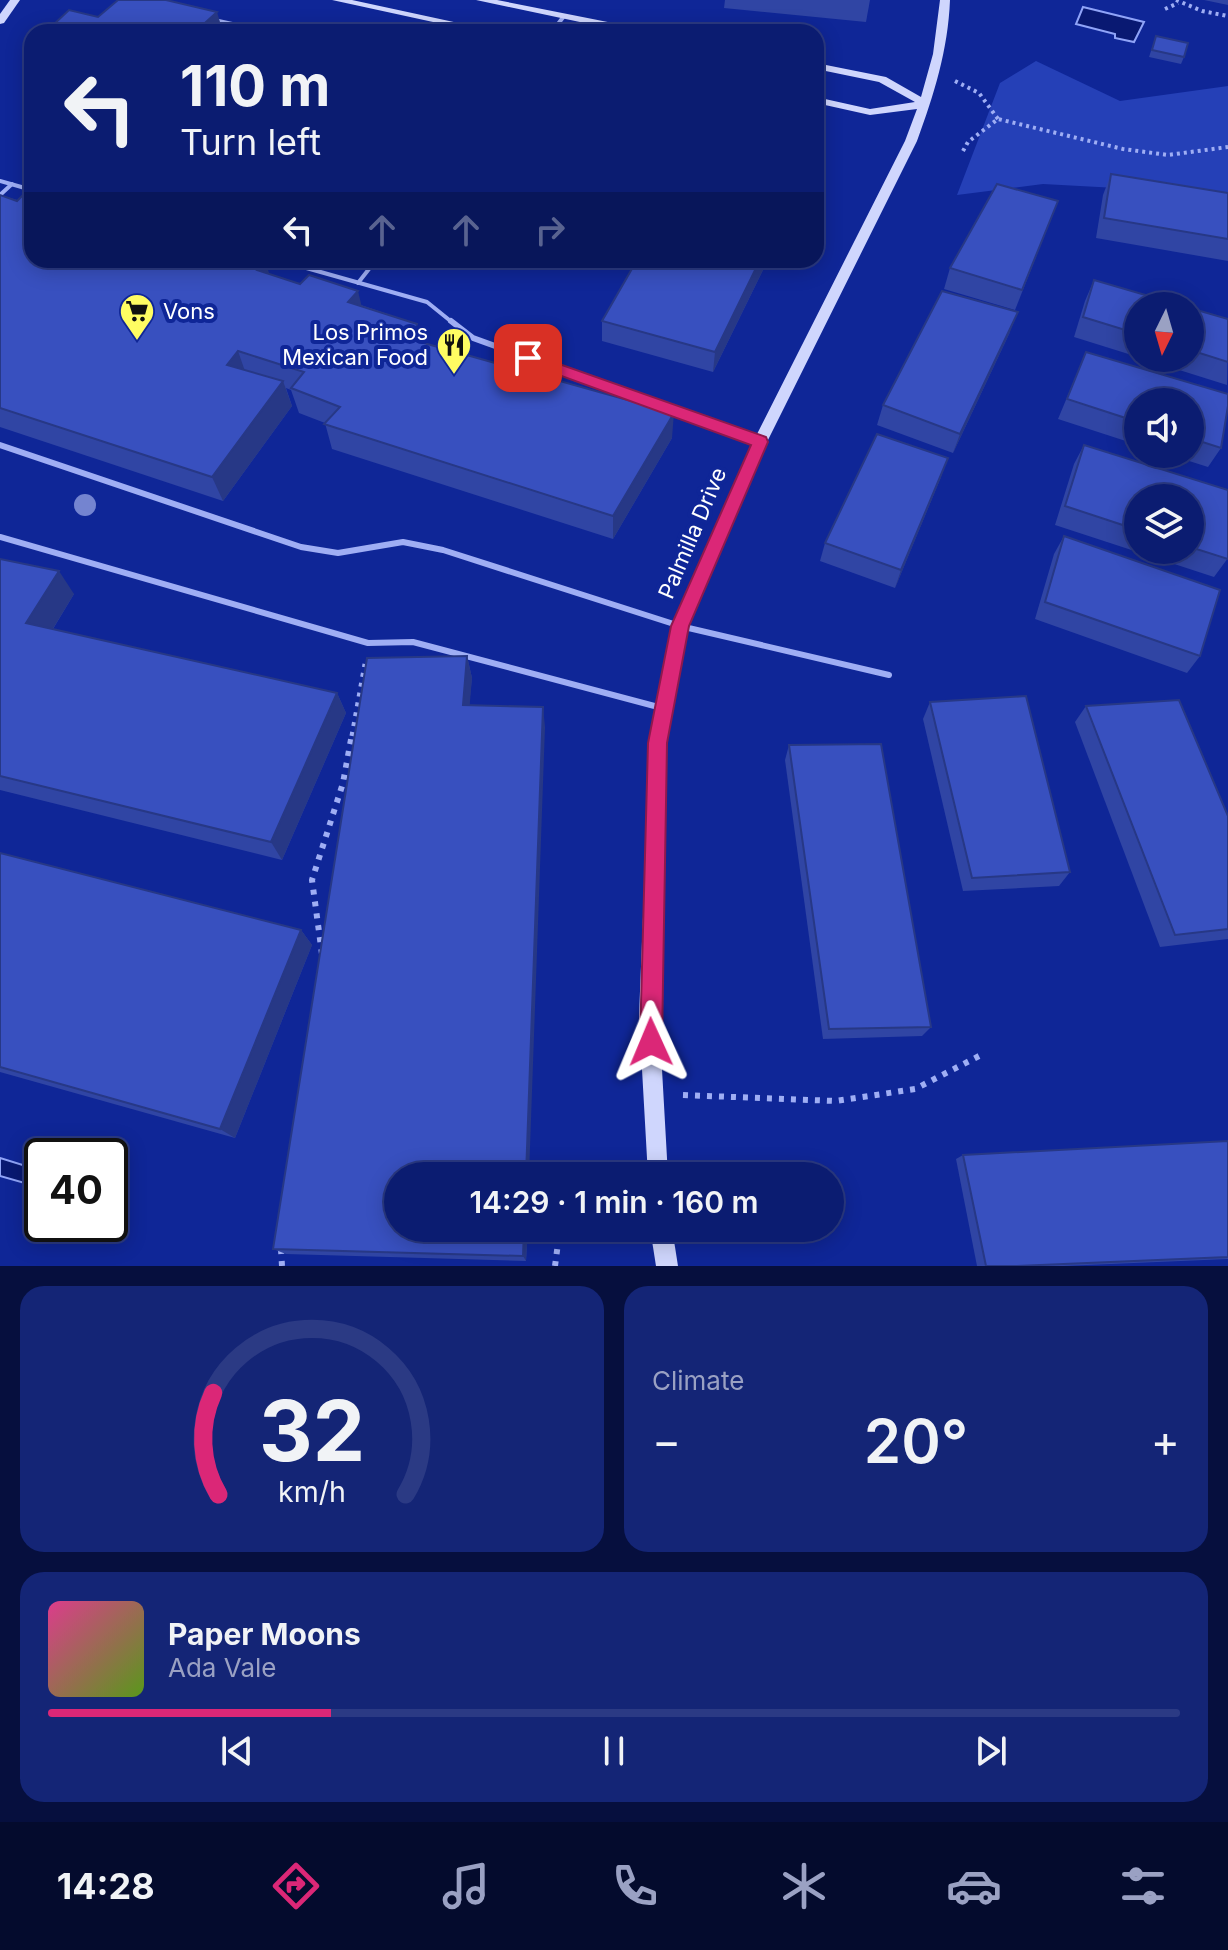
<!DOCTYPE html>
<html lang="en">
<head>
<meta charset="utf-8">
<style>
	:root { --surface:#0b1c71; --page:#142576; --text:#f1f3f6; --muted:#9aa1c3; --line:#2b3a84; --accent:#db2777 }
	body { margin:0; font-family:Inter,sans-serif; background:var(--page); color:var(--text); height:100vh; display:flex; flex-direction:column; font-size:30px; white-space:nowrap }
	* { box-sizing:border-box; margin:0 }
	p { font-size:26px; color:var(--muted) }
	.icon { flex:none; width:44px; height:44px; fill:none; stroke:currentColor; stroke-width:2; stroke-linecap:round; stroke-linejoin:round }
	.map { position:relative; height:1266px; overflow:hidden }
	.sheet { display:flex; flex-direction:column; gap:20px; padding:20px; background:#060f3e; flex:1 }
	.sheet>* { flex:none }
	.top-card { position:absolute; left:24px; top:24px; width:800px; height:244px; border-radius:24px; box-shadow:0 4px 20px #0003,0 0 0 2px var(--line); background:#0b1c71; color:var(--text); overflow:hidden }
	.needle { width:52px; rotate:185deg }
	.buttons { position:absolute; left:1124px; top:292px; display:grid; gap:16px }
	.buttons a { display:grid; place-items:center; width:80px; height:80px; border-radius:50%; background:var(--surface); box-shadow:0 4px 20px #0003,0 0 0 2px var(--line); font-size:40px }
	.speed { position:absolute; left:24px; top:1138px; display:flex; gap:16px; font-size:40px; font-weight:700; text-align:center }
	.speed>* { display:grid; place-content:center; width:104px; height:104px; border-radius:50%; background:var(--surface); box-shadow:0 4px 20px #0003,0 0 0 2px var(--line); line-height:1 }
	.speed .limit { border:4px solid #111; border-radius:12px; background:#fff; color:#111 }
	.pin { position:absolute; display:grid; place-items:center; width:68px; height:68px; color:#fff; margin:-34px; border-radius:16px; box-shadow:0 4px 12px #0006 }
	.me { position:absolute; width:88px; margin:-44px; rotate:359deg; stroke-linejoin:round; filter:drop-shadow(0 0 6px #0008) }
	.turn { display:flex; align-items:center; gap:28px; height:168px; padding:0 24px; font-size:36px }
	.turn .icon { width:104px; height:104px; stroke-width:2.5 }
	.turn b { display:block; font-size:56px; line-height:68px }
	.lanes { display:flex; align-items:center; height:76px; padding:0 24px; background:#0003; justify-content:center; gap:40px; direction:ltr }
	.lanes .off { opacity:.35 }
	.big { font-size:60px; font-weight:600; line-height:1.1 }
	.sheet .tile { flex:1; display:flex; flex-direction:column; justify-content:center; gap:12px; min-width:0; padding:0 28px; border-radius:24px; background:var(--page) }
	.sheet .dial { align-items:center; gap:0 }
	.dial svg { height:208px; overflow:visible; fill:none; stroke:var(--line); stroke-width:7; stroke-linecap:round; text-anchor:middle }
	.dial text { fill:var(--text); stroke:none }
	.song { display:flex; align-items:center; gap:24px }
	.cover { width:96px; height:96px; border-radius:12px; background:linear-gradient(135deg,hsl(330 70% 55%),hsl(90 70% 35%)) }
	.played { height:8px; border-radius:4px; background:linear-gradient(90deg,var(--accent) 25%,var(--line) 25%) }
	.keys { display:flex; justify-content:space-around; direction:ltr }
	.heat { display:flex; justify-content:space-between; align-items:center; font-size:44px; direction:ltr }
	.sheet .tiles { flex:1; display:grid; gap:20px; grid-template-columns:1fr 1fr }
	.tile:last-child { grid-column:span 2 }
	.trip { position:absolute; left:384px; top:1162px; width:460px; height:80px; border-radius:40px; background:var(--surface); box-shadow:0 4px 20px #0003,0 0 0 2px var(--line); font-weight:600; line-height:80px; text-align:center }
	.tabs { display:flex; height:128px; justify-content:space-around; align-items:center; background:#040b2d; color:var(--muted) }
	.tabs .icon { width:56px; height:56px }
	.tabs .selected { color:var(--accent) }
	.tabs b { font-size:36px; color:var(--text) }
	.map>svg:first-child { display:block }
	.green { fill:#2540b7 }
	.water { fill:#091972; stroke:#90a4f8; stroke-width:2 }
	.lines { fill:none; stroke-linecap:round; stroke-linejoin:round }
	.path-far2 { stroke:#9faef4; stroke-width:4; stroke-dasharray:3 4; stroke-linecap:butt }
	.path-far1 { stroke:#9faef4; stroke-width:5; stroke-dasharray:4 6; stroke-linecap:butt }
	.path { stroke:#9faef4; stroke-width:6; stroke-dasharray:5 7; stroke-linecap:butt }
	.lane-far1 { stroke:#9faef4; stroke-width:4 }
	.lane { stroke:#9faef4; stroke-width:6 }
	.secondary { fill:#cfd6fd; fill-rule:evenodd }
	.tree { fill:#7484d0 }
	.wall { fill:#3045a4; fill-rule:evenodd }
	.shaded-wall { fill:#273886 }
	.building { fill:#3850bf; stroke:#273886; stroke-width:2 }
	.route { fill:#db2777; stroke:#8e194d; stroke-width:2 }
	.labels { text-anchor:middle; stroke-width:8; stroke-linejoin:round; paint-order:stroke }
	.poi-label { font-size:22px; fill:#fff; stroke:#0f2697; text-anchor:start }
	.street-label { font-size:22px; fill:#fff; stroke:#0f2697 }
</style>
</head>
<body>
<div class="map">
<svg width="1228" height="1266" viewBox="0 0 1228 1266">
	<rect width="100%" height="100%" fill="#0f2697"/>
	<polygon class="green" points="1036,61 1120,101 1228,86 1228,194 1043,184 957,195 1000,83"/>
	<g class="water">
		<polygon points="1083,7 1144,22 1134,42 1115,38 1115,34 1076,24"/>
		<polygon points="0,1158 42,1171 42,1188 0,1176"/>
	</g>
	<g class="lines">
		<g class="path-far2">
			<polyline points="1176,0 1202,11 1228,16"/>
			<polyline points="1165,9 1178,3"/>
			<polyline points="955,81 979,93 998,119"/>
			<polyline points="963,151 968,142 998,119 1123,149 1168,155 1228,147"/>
		</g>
		<polyline class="path-far1" points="352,736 365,664"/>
		<g class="path">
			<polyline points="322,954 312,880 343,783 352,734"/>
			<polyline points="683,1095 836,1101 915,1089 981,1055"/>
			<polyline points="281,1249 282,1266"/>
			<polyline points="555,1266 560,1228"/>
		</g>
		<g class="lane-far1">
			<polyline points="214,20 246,27"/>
			<polyline points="552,32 564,16"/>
			<polyline points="0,181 32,190"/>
			<polyline points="0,195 12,184"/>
			<polyline points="278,260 427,302 453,323"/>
			<polyline points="358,283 376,260"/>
		</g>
		<g class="lane">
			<polyline points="451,321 473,338 760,442"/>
			<polyline points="0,445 301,547 338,553 403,542 443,550 680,626 889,675"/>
			<polyline points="0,537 368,643 413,642 662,708"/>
		</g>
		<g class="secondary">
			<polygon points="10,0 20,0 4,23 0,24 0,14"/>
			<polygon points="332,0 352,0 500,32 479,32"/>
			<polygon points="476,0 497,0 643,29 648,32 627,32"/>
			<path d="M940,0h10c-2,50 -16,95 -33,141l-150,301 -79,184 -22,117 -7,273 9,160h-20l-9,-160 11,-273 22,-117 81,-184 152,-301 12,-32 -47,6 -54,-12v-6l54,12 45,-7 -36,-20 -63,-13v-6l70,14 35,20 12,-43z"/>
			<polygon points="650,1228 672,1228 678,1266 656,1266"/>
		</g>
	</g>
	<circle class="tree" cx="85" cy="505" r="11"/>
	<g class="wall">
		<polygon points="725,0 870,0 866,22 724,8"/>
		<polygon points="1204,0 1228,0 1228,5"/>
		<polygon points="98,17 223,32 55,32 52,26"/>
		<polygon points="1156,36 1184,57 1181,64 1149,57"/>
		<polygon points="1111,174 1228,193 1228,261 1096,238 1103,195"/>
		<polygon points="0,195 269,274 417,324 420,342 672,438 613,539 332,449 325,423 299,413 291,390 286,388 292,406 223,501 0,427"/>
		<polygon points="1058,201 1015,310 944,289 950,268"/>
		<polygon points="637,260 764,260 763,270 713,372 602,341 602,321"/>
		<polygon points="1094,280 1138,306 1138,357 1074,337 1085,301"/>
		<polygon points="1190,308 1228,319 1227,385 1141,358 1190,358"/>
		<polygon points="1010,332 953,453 877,425 883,405"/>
		<polygon points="1086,352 1228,394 1228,406 1221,448 1208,467 1167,454 1190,454 1190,402 1138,402 1138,445 1058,419"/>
		<path d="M1084,445l144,45v68l-14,19 -159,-52 19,-61zM1138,498h52v52h-52z"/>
		<polygon points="941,477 895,588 820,561 825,543"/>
		<polygon points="1064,536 1200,656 1187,673 1035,619 1054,554"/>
		<polygon points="0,559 74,594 53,629 337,693 346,713 282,860 0,790"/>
		<polygon points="467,656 472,678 469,705 545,727 398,1228 528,1228 526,1261 286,1254 273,1249"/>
		<polygon points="930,702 1070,872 1059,886 963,891 923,719"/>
		<polygon points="1086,706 1228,816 1228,939 1160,947 1075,722"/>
		<polygon points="789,745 931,1027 922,1036 823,1039 785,760"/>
		<polygon points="0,853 301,930 312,945 235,1138 0,1072"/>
		<polygon points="1228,1141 1228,1259 1063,1266 977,1266 956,1159 963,1155"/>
	</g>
	<g class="shaded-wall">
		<polygon points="217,12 223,32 195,32"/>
		<polygon points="265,260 273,286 257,270"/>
		<polygon points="760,260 764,260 763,270 713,372 715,352"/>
		<polygon points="358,291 364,316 348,302"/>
		<polygon points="1018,312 1010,332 953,453 960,434"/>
		<polygon points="417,324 422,350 413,340"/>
		<polygon points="238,351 247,377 227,365"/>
		<polygon points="283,381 292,406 223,501 212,477"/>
		<polygon points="674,413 672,438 613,539 613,516"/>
		<polygon points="948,458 941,477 895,588 901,570"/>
		<polygon points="59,571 74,594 43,645 26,623"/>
		<polygon points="467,656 472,678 468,725 463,705"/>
		<polygon points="337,693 346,713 282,860 271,842"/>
		<polygon points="543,707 545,727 529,1176 526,1176"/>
		<polygon points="301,930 312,945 235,1138 220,1129"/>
		<polygon points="524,1228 528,1228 526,1261 523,1256"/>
	</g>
	<g class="building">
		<polygon points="118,0 166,0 217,12 195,32 72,32 52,26 69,10 98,17"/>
		<polygon points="1156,36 1188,43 1184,57 1152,50"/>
		<polygon points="1111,174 1228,193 1228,239 1104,218"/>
		<polygon points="997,184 1058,201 1022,290 950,268"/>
		<polygon points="26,192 32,194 32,260 265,260 257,270 300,284 309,275 358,291 348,302 417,324 413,340 674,413 613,516 324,424 340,407 291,388 304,372 238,351 227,365 283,381 212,477 0,408 0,195 17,201"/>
		<polygon points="637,260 760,260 715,352 602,321"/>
		<polygon points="1094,280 1183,306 1138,306 1138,334 1083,317"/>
		<polygon points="942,291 1018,312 960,434 883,405"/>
		<polygon points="1190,308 1228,319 1228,362 1190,350"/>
		<polygon points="1086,352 1228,394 1228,406 1221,448 1190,438 1190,402 1138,402 1138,422 1067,399"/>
		<polygon points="877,434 948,458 901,570 825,543"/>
		<polygon points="1084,445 1228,490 1228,559 1190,547 1190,498 1138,498 1138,530 1065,506"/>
		<polygon points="1064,536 1220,590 1200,656 1045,602"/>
		<polygon points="0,559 59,571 26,623 337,693 271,842 0,776"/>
		<polygon points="467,656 463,705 543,707 526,1176 398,1176 398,1228 524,1228 523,1256 273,1249 367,658"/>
		<polygon points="1026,696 1070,872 972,878 930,702"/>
		<polygon points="1179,700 1228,816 1228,929 1175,935 1086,706"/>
		<polygon points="881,744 931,1027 829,1029 789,745"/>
		<polygon points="0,853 301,930 220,1129 0,1067"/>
		<polygon points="1228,1141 1228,1257 1017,1266 986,1266 963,1155"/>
	</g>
	<polygon class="route" points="528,353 766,437 768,442 689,626 667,743 662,1042 659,1050 651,1054 643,1050 640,1042 648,743 671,626 751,445 523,362 521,358"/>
	<defs>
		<g id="supermarket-pin" transform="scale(1.8)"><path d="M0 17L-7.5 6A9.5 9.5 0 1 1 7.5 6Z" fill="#fffc62" stroke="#0f2697"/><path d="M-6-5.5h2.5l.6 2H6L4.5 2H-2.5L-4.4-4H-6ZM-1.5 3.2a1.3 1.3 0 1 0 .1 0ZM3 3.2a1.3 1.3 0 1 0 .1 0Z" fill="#111"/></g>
		<g id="restaurant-pin" transform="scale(1.8)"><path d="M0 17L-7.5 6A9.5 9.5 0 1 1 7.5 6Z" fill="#fffc62" stroke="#0f2697"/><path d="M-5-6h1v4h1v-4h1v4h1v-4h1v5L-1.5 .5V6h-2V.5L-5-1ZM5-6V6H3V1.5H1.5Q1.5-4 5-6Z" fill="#111"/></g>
	</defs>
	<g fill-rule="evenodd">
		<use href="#supermarket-pin" x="137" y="311"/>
		<use href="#restaurant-pin" x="454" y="345"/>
	</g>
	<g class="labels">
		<g class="poi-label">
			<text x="163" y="319">Vons</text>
			<text x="428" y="340" text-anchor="end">Los Primos<tspan x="428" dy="25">Mexican Food</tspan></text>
		</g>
		<g class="street-label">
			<text transform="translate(692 533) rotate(-67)" y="8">Palmilla Drive</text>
		</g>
	</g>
</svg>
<div class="buttons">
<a><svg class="needle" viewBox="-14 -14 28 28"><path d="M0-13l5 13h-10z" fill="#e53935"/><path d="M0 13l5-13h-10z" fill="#9aa1c3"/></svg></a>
<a><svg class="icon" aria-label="sound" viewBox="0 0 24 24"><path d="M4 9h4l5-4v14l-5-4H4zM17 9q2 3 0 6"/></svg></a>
<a><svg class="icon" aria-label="layers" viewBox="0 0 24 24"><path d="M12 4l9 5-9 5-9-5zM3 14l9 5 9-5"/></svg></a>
</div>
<div class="speed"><div class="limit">40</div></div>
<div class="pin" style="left:528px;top:358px;background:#d93025"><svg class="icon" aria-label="arrive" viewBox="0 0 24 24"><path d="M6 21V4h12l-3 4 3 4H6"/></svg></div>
<svg class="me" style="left:651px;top:1042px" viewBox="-20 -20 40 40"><path d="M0-17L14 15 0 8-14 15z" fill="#db2777" stroke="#fff" stroke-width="4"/></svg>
<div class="trip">14:29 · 1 min · 160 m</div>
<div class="top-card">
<div class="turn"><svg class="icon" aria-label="left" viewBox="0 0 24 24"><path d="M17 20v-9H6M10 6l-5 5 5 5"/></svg><div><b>110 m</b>Turn left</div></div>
<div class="lanes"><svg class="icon" aria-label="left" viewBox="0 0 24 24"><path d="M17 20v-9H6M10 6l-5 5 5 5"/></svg><svg class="icon off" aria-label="ahead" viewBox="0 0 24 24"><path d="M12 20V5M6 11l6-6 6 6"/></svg><svg class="icon off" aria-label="ahead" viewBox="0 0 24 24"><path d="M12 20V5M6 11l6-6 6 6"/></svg><svg class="icon off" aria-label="right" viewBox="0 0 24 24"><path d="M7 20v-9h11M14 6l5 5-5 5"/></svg></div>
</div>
</div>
<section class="sheet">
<div class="tiles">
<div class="tile dial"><svg viewBox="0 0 100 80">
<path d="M14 69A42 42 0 1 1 86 69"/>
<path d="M14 69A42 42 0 0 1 12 30" stroke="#db2777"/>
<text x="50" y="56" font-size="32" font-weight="700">32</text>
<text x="50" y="72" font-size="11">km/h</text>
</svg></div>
<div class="tile"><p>Climate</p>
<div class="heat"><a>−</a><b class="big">20°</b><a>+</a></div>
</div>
<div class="tile">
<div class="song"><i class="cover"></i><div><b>Paper Moons</b><p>Ada Vale</p></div></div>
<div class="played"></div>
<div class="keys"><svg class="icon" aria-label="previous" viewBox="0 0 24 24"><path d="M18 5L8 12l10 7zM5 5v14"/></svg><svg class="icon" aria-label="pause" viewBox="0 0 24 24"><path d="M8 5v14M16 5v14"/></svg><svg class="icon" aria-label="next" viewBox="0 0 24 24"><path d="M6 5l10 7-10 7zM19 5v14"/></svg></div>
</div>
</div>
</section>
<nav class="tabs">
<b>14:28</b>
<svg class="icon selected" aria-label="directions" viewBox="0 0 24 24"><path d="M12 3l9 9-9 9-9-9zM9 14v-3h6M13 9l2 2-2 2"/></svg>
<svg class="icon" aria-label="music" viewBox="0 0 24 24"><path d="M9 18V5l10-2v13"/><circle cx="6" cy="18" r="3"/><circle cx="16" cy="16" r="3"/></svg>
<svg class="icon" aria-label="phone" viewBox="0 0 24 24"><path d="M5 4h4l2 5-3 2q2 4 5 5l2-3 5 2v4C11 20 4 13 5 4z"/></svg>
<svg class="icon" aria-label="climate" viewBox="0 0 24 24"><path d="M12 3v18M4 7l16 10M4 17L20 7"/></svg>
<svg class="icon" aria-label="car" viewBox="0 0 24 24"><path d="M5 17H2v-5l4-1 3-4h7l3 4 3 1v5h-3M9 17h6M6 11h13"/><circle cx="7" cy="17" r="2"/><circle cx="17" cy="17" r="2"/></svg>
<svg class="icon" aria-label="filters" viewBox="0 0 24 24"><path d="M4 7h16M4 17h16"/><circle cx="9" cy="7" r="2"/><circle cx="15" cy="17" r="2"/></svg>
</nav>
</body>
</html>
